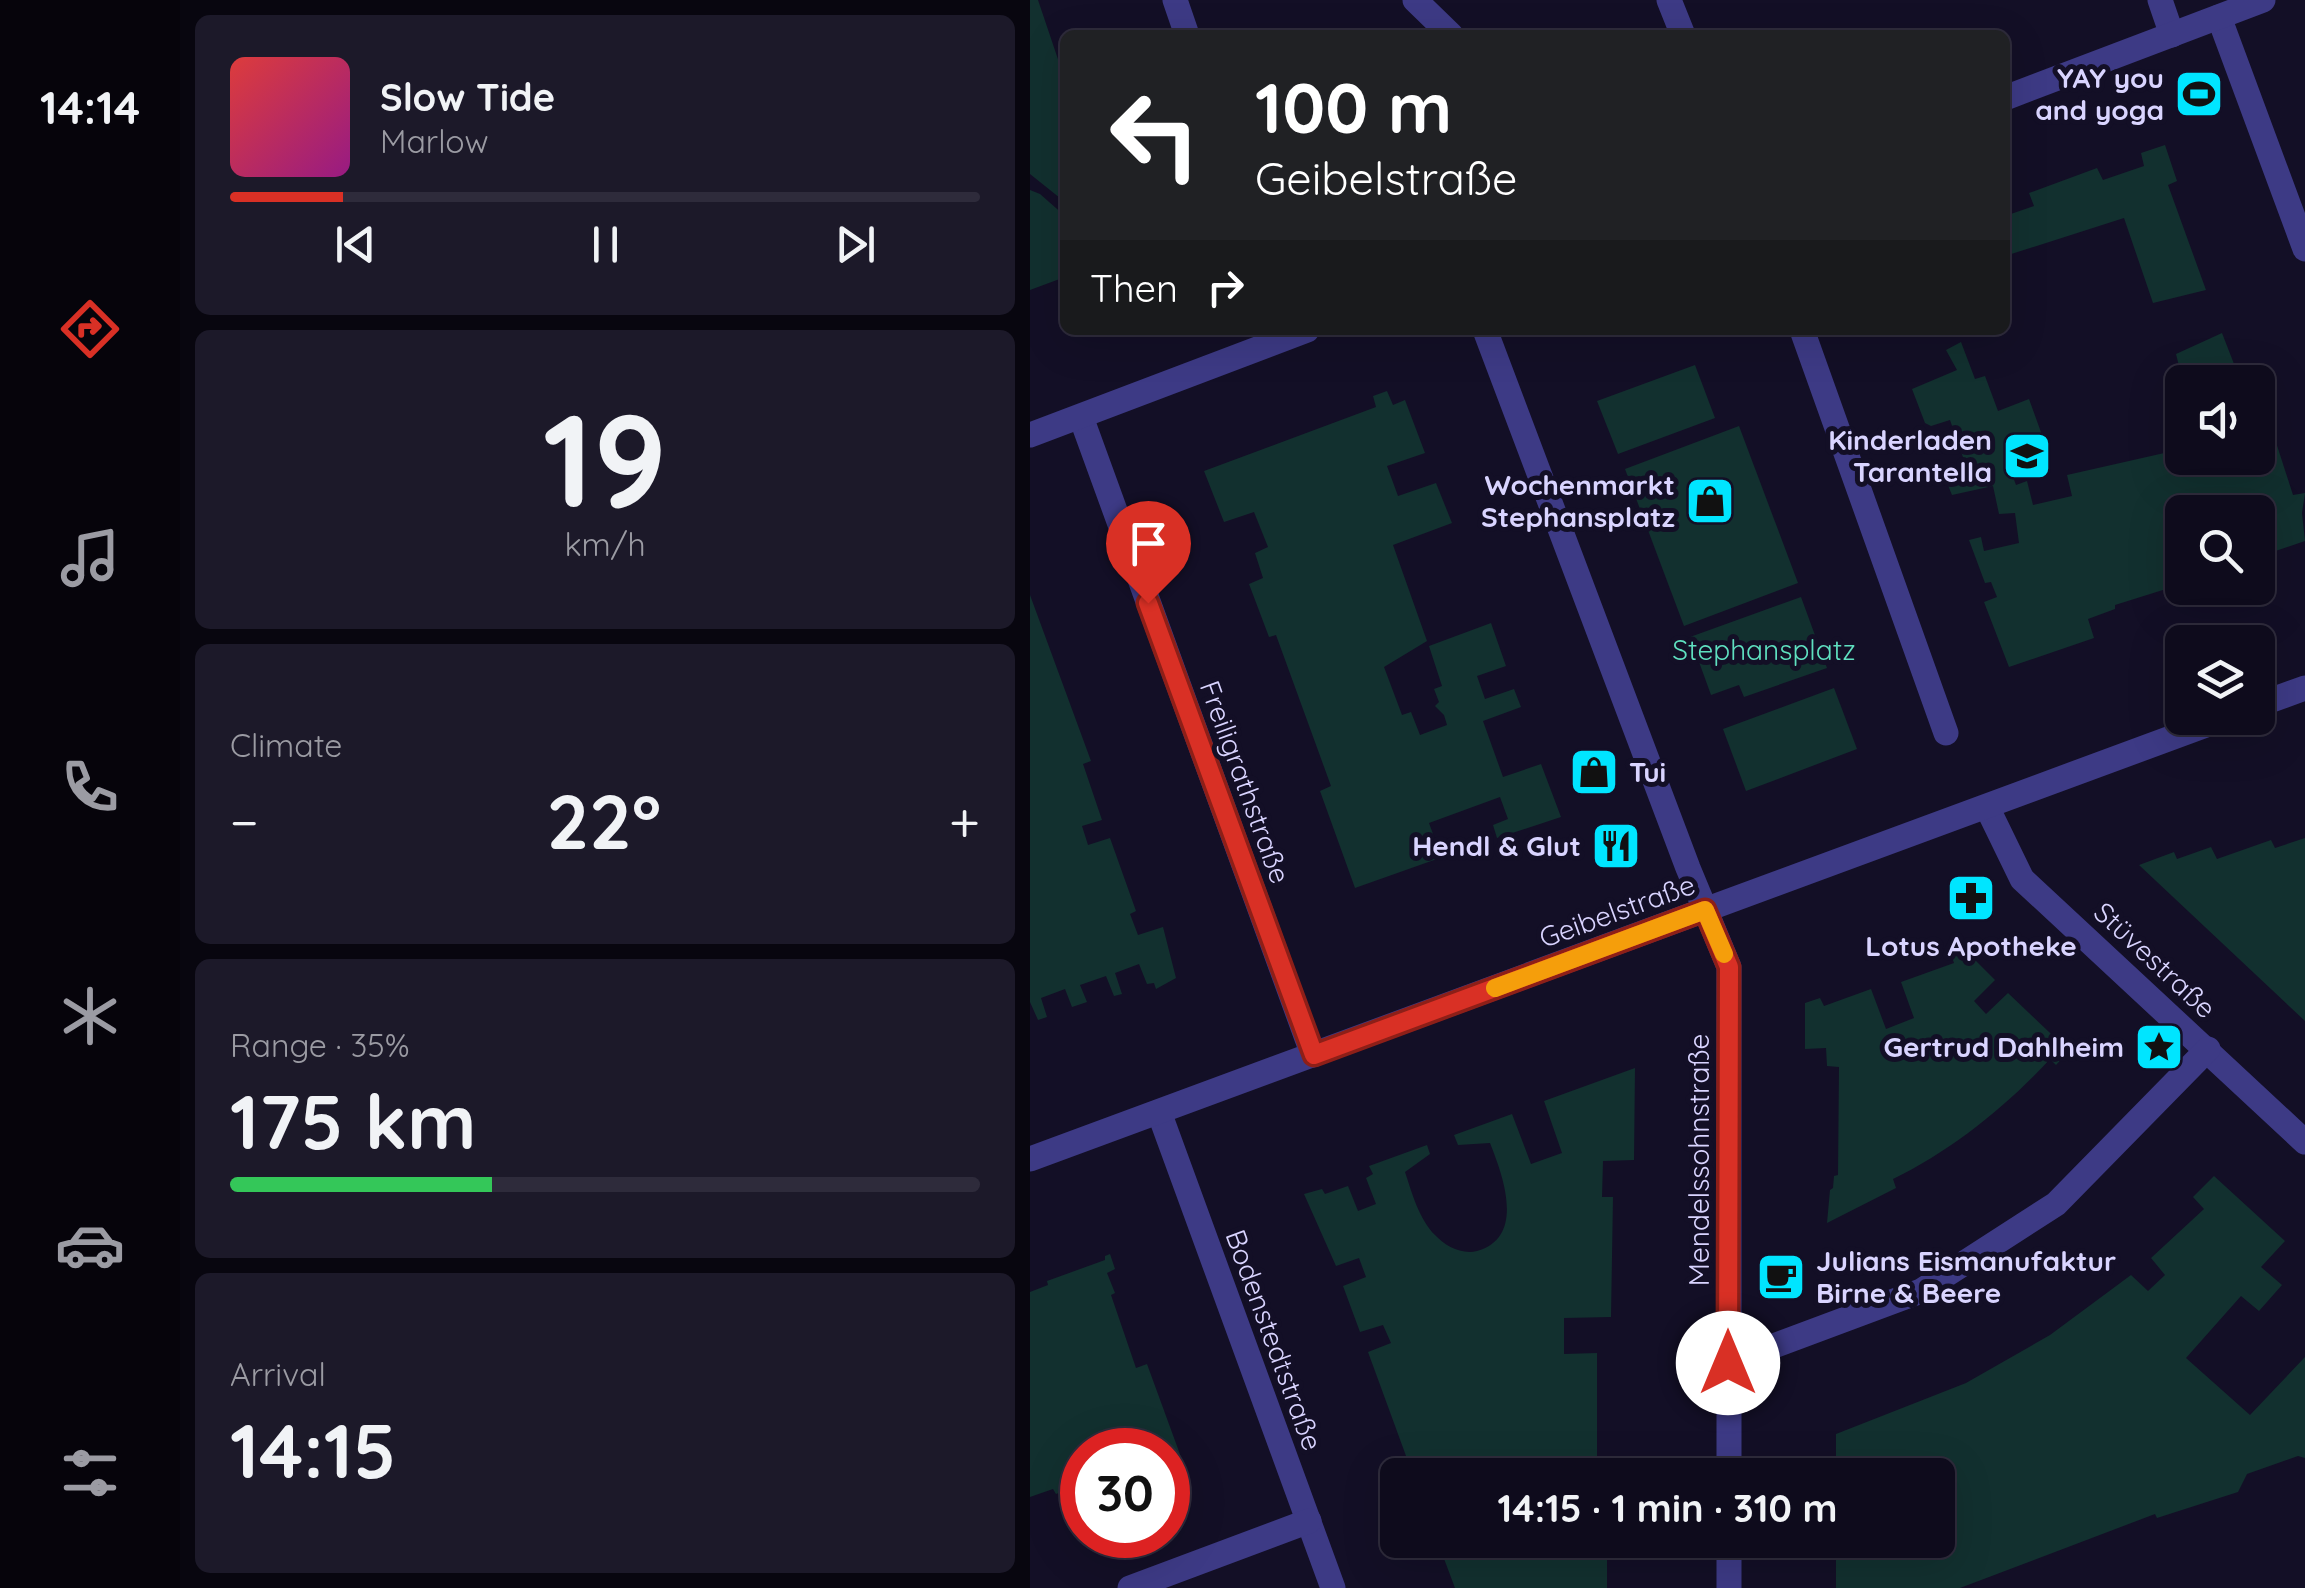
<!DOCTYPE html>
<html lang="en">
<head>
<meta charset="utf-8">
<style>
	:root { --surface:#0e0b1c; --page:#1c1929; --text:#f1f3f6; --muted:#9b9ba3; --line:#2e2b3b; --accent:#d93025 }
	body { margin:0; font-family:Quicksand,sans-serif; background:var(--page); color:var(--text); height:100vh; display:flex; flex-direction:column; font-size:38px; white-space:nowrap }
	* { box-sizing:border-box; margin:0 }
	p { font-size:32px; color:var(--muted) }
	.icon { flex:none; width:55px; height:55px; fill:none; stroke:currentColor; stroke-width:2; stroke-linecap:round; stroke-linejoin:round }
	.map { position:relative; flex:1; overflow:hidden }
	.sheet { display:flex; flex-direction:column; gap:15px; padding:15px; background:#08060f; width:850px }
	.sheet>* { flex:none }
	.hud { position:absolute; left:30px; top:30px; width:950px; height:305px; border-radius:15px; box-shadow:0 10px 40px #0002,0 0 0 2px var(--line); background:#202124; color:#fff; overflow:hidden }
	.fabs { position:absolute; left:1135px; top:365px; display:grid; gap:20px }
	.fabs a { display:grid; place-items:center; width:110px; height:110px; border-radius:15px; background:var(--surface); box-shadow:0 10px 40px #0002,0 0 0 2px var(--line); font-size:50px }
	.speed { position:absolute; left:30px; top:1428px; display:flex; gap:20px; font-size:50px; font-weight:700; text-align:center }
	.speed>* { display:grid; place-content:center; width:130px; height:130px; border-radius:50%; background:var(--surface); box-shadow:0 10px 40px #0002,0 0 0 2px var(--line); line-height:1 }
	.speed .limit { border:15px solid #d22; background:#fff; color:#111 }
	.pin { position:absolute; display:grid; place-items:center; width:85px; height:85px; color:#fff; margin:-102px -42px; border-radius:50% 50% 50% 0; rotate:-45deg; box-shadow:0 0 10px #0007 }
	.pin .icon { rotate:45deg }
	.me { position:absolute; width:110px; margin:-55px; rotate:0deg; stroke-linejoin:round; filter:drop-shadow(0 0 8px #0008) }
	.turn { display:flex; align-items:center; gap:35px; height:210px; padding:0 30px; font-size:45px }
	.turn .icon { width:130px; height:130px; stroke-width:2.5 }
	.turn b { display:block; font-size:70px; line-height:85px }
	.then { display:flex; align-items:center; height:95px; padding:0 30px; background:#0003; gap:20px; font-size:38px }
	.big { font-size:75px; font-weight:700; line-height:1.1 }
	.sheet .tile { flex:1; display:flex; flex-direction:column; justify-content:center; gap:15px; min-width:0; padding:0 35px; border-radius:15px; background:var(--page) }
	.sheet .dial { align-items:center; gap:0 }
	.dial b { font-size:130px; line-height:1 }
	.song { display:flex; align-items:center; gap:30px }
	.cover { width:120px; height:120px; border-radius:15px; background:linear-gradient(135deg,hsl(0 70% 55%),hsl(310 70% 35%)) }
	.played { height:10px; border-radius:5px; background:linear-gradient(90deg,var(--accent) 15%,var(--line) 15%) }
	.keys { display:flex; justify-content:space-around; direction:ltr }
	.heat { display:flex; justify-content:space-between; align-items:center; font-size:55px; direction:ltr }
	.charge { height:15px; border-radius:8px; background:linear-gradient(90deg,#34c759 35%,var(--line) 0) }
	.trip { position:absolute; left:350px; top:1458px; width:575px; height:100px; border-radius:15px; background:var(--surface); box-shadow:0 10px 40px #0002,0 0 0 2px var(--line); font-weight:700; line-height:100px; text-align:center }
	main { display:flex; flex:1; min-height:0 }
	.tabs { display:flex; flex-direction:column; width:180px; justify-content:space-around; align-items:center; background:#06040b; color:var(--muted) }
	.tabs .icon { width:70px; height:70px }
	.tabs .on { color:var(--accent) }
	.tabs b { font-size:45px; color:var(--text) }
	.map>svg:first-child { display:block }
	.green { fill:#12302f }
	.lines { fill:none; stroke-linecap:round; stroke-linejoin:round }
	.minor { stroke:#3d3a85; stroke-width:25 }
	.route-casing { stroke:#8d1f18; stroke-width:25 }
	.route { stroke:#d93025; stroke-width:18 }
	.slow { stroke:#f59e0b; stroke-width:18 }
	.labels { text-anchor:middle; stroke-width:10; stroke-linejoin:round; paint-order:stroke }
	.poi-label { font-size:28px; font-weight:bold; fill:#d9d4ff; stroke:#130f26; text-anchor:end }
	.park-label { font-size:28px; fill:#5fe0c0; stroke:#130f26 }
	.street-label { font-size:28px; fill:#d9d4ff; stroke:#130f26 }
</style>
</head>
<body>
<main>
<nav class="tabs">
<b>14:14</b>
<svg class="icon on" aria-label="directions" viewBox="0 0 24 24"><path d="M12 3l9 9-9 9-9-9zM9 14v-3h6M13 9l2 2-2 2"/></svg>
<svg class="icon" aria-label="music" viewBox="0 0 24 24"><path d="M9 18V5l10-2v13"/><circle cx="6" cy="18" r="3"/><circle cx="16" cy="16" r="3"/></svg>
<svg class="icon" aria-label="phone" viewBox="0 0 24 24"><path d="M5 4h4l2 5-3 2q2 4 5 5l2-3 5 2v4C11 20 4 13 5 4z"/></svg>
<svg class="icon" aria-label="climate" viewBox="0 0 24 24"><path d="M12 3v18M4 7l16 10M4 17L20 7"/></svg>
<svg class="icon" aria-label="car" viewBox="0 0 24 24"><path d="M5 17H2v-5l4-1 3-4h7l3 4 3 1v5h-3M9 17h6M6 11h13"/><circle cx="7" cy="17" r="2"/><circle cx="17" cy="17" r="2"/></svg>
<svg class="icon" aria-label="filters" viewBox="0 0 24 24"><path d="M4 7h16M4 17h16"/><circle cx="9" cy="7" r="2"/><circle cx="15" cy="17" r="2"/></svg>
</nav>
<section class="sheet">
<div class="tile">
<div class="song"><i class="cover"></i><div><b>Slow Tide</b><p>Marlow</p></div></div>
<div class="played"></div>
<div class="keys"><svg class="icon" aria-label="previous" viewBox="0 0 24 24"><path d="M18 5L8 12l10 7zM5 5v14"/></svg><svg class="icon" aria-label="pause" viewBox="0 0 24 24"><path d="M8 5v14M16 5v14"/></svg><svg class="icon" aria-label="next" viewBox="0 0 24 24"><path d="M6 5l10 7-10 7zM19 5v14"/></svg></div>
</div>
<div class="tile dial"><b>19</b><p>km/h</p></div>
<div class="tile"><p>Climate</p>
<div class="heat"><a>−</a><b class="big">22°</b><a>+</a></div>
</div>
<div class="tile"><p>Range · 35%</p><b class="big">175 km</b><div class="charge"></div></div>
<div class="tile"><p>Arrival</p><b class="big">14:15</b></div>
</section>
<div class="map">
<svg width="1275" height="1588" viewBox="0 0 1275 1588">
	<rect width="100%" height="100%" fill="#130f26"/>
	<g class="green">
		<polygon points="0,0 8,0 35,80 35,202 0,174"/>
		<polygon points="1135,145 1147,181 1138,185 1176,290 1123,303 1094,218 975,256 975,216 1004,206 999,193 1067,168 1073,180 1114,166 1111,153"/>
		<polygon points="0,190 10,194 35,216 35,277 0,290"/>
		<polygon points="1192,333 1211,382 1153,382 1146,354"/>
		<polygon points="931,342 945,379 955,376 968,411 999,399 1012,435 982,447 984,451 975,455 986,485 997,481 1003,505 1042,496 1037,475 1152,449 1152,458 1228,458 1228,404 1233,402 1263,495 1275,493 1272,513 1275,541 1228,557 1228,512 1152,512 1152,584 1085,605 1085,609 1058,619 1064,638 979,667 954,602 967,597 961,582 955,583 939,540 951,537 954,551 989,543 985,513 969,514 963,486 922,495 912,471 935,463 920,420 901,426 895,423 882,389 927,370 916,350"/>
		<polygon points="665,365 685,418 588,454 567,401"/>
		<polygon points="357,391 363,405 375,400 395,453 357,466 368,496 406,483 422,523 363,545 397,641 354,667 372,715 381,712 390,735 417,725 414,715 405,706 409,702 404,689 412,686 399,646 461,623 476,666 447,676 455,699 484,689 491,707 453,721 473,777 511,764 531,817 467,838 463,825 478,819 470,797 399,823 407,845 416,842 421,854 325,888 290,791 301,786 246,635 239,637 219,584 233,578 225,553 238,547 224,512 194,522 174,471 346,407 343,396"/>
		<polygon points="709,426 768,583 654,626 595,469"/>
		<polygon points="0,595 61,761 53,764 72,820 52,826 58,845 80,838 106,911 100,914 108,935 133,927 146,978 126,989 124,983 117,984 109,964 85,973 92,994 84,996 76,976 50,985 57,1002 42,1007 35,989 11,998 17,1017 8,1020 0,1002"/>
		<polygon points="771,597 797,668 714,697 709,685 681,695 660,637"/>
		<polygon points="804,688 827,749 716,791 693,729"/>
		<polygon points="1275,838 1275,1021 1109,865 1144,852 1147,859 1181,847 1187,859 1241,840 1245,848"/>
		<path d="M936,951l29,29 -21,21 12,13 22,-21 61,58 -13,14 -6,-6c-43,47 -99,92 -157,120l3,9 -69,35 3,-33 3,-2 1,-12 4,-1 1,-108 -12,-1 -1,-18 -21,1v-46l15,-5 4,8 47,-17 15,40 28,-11 -13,-36 53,-19 -2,-6z"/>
		<path d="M605,1068l-1,92 -31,1 -1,36h11l-2,120 -47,1v36l33,-1v122h-184l-45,-123 23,-9 -8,-18 -23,7 -17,-46 23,-9 -7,-19 -23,8 -32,-72 18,-5 3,5 23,-8 10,25 18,-7 -10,-26 7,-4 -4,-8 58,-21 3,9 -25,18c7,21 14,47 30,63 10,11 27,20 42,16 49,-14 26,-75 13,-108l-32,2 -4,-10 58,-21 19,50 31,-11 -18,-52z"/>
		<polygon points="1184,1176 1255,1241 1231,1267 1252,1285 1229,1311 1211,1296 1156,1358 1220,1415 1275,1357 1275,1458 1268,1456 1217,1474 1208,1492 1127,1518 1125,1514 930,1588 806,1588 806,1540 908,1540 908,1475 806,1475 806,1434 936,1383 1020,1335 1101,1275 1118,1291 1135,1275 1121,1258 1174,1209 1163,1197"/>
		<polygon points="80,1254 85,1269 77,1273 85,1293 81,1295 106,1368 117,1364 155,1468 138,1475 138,1450 52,1450 52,1485 26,1494 23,1489 0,1497 0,1292 18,1285 17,1281 75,1260 75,1256"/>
		<polygon points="407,1540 567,1540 568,1546 577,1546 577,1588 425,1588"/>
	</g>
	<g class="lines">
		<g class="minor">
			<polyline points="145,0 157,35"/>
			<polyline points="385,0 421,35"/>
			<polyline points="639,0 653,35"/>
			<polyline points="1130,0 1142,35"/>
			<polyline points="1189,17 1275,249"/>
			<polyline points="975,98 1233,0"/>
			<polyline points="455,330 658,868 699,967 699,1475"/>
			<polyline points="772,330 916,733"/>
			<polyline points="51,417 283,1055"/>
			<polyline points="0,435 277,330"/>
			<polyline points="1228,705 1275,688"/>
			<polyline points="957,807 992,879 1275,1142"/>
			<polyline points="129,1112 303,1588"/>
			<polyline points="0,1159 1195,718"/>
			<polyline points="698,1363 891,1291 1026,1204 1178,1049"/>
			<polyline points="699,1540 699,1588"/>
			<polyline points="100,1588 279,1521"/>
		</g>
	</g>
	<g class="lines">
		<g class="route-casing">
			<polyline id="route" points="118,603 284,1055 675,910 699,967 698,1363"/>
		</g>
		<use href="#route" class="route"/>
		<polyline class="slow" points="465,988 675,910 694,954"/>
	</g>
	<defs>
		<g id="stadium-square" transform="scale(2.5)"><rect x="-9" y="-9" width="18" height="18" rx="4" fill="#00e5ff" stroke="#130f26"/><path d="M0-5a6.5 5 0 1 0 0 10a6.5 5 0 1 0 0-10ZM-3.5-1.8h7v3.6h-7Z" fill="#111"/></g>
		<g id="school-square" transform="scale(2.5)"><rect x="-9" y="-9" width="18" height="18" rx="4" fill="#00e5ff" stroke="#130f26"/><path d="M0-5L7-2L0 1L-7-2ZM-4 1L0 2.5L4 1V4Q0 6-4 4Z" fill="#111"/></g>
		<g id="shop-square" transform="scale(2.5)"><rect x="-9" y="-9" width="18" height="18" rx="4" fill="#00e5ff" stroke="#130f26"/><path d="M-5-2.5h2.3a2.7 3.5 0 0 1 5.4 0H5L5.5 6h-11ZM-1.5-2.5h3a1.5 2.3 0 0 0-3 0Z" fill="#111"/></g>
		<g id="restaurant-square" transform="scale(2.5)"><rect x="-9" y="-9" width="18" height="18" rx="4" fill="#00e5ff" stroke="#130f26"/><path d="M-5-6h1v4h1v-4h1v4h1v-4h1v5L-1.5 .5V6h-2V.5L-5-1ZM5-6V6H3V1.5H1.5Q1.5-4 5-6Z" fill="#111"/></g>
		<g id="pharmacy-square" transform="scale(2.5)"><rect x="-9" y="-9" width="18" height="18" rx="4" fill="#00e5ff" stroke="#130f26"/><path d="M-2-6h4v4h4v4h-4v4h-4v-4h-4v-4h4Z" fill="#111"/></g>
		<g id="sight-square" transform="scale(2.5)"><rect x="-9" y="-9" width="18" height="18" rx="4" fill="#00e5ff" stroke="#130f26"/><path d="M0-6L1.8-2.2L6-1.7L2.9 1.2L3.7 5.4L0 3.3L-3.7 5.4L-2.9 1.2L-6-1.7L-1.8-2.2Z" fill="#111"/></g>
		<g id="cafe-square" transform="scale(2.5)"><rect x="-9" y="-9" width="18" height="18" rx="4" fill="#00e5ff" stroke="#130f26"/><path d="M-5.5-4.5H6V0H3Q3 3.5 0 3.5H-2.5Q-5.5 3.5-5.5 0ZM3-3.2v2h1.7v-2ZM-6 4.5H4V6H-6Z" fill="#111"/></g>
	</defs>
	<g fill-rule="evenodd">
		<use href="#stadium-square" x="1169" y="94"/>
		<use href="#school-square" x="997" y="456"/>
		<use href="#shop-square" x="680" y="501"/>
		<use href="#shop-square" x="564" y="772"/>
		<use href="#restaurant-square" x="586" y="846"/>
		<use href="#pharmacy-square" x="941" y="898"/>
		<use href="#sight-square" x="1129" y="1047"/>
		<use href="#cafe-square" x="751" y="1277"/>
	</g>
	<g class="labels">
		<g class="poi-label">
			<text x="1134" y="88">YAY you<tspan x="1134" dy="32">and yoga</tspan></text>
			<text x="962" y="450">Kinderladen<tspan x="962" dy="32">Tarantella</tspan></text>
			<text x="645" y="495">Wochenmarkt<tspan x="645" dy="32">Stephansplatz</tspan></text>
			<text x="599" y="782" text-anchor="start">Tui</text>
			<text x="551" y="856">Hendl &amp; Glut</text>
			<text x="941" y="956" text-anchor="middle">Lotus Apotheke</text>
			<text x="1094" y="1057">Gertrud Dahlheim</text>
			<text x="786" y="1271" text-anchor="start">Julians Eismanufaktur<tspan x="786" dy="32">Birne &amp; Beere</tspan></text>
		</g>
		<g class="park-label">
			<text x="734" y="660">Stephansplatz</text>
		</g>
		<g class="street-label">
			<text transform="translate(215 782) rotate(70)" y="10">Freiligrathstraße</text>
			<text transform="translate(587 911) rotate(-20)" y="10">Geibelstraße</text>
			<text transform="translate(1125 960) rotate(43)" y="10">Stüvestraße</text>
			<text transform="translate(669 1160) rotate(-90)" y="10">Mendelssohnstraße</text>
			<text transform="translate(244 1340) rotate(70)" y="10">Bodenstedtstraße</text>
		</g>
	</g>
</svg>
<div class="fabs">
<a><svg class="icon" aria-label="sound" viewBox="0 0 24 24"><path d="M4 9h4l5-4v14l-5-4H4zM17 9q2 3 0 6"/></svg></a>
<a><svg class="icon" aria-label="search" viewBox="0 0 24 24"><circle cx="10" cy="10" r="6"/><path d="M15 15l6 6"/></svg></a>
<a><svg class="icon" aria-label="layers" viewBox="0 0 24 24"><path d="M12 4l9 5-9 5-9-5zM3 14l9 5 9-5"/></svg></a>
</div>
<div class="speed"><div class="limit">30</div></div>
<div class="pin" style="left:118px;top:603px;background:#d93025"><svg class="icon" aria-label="arrive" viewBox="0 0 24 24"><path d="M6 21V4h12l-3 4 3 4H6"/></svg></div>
<svg class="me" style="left:698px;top:1363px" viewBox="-20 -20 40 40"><circle r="19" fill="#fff"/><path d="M0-13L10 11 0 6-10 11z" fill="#d93025"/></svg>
<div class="trip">14:15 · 1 min · 310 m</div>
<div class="hud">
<div class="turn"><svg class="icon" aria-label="left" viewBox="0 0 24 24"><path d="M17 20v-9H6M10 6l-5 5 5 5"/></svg><div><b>100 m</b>Geibelstraße</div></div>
<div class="then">Then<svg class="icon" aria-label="right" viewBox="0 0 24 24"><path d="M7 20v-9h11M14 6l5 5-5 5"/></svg></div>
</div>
</div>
</main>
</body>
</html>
